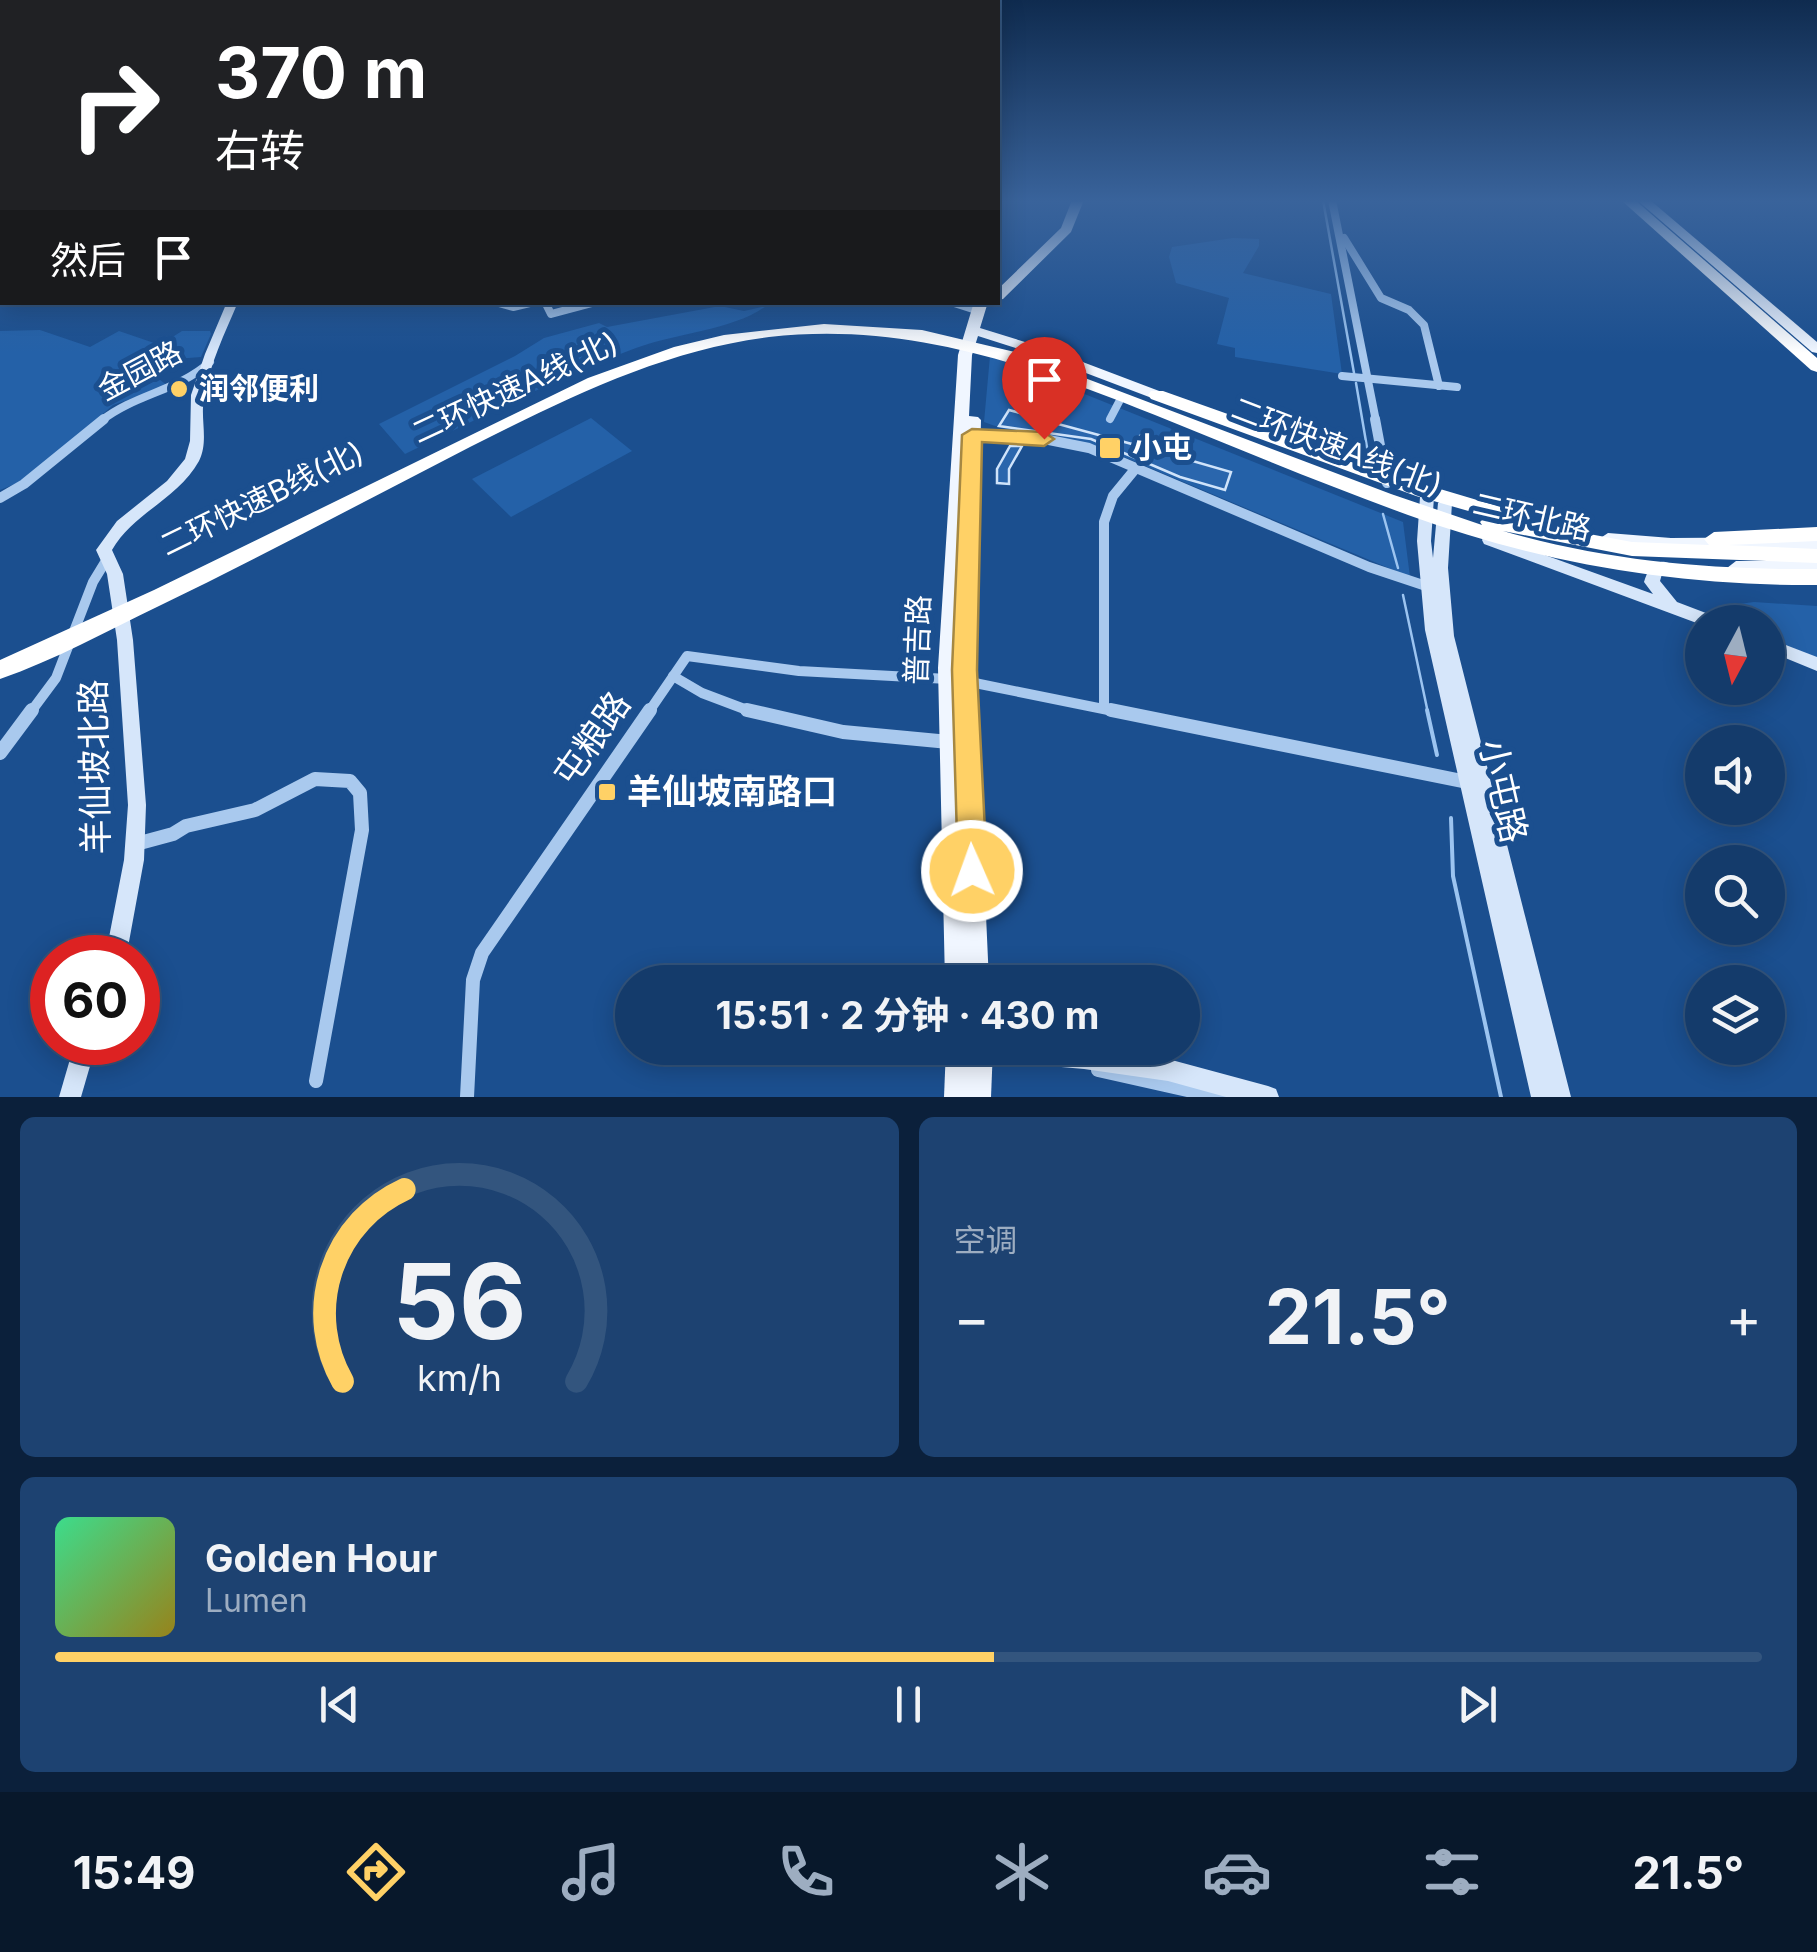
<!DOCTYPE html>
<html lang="zh">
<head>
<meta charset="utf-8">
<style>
	:root { --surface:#143b6b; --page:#1d4271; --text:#f1f3f6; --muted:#9dadc1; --line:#33557e; --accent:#ffd166 }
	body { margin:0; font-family:Inter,"Noto Sans SC",sans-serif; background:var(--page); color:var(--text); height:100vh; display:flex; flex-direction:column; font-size:38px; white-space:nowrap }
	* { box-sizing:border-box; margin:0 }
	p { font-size:32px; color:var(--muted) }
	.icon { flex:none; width:55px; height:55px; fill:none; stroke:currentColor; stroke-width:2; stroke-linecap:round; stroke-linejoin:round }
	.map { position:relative; height:1097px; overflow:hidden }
	.side { display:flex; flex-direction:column; gap:20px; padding:20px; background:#0b203b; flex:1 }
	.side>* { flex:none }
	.guide { position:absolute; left:0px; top:0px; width:1000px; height:305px; box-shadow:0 5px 25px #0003,0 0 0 2px var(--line); background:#202124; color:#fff; overflow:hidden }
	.needle { width:65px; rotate:187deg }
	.controls { position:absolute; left:1685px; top:605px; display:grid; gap:20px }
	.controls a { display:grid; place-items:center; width:100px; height:100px; border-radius:50%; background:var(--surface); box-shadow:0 5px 25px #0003,0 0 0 2px var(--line); font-size:50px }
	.speed { position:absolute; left:30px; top:935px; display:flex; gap:20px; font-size:50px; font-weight:700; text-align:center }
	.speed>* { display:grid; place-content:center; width:130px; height:130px; border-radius:50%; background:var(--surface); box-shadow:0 5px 25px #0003,0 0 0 2px var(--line); line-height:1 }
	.speed .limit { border:15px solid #d22; background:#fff; color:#111 }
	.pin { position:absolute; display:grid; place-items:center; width:85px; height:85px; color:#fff; margin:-102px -42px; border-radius:50% 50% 50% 0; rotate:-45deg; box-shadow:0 0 10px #0007 }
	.pin .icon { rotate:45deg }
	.me { position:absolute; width:110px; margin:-55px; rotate:358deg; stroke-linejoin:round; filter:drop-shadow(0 0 8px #0008) }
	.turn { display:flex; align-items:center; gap:35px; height:210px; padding:0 50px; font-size:45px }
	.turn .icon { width:130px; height:130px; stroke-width:2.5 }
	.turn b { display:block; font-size:70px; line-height:85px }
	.then { display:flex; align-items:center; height:95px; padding:0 50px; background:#0003; gap:20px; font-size:38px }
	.big { font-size:75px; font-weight:700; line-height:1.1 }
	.side .card { flex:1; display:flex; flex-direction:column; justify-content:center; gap:15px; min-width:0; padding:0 35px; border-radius:15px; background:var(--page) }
	.side .dial { align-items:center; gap:0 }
	.dial svg { height:260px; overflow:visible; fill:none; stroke:var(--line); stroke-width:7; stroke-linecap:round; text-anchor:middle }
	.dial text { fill:var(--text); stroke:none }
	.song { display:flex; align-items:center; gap:30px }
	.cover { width:120px; height:120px; border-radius:15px; background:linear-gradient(135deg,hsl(150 70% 55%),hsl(50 70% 35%)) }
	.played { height:10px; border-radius:5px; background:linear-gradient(90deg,var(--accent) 55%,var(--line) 55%) }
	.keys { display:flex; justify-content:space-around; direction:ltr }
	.heat { display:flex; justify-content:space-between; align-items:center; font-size:55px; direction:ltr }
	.side .tiles { flex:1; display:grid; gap:20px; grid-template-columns:1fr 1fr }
	.card:last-child { grid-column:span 2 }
	.trip { position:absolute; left:615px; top:965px; width:585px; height:100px; border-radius:50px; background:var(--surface); box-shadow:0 5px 25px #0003,0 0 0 2px var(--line); font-weight:700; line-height:100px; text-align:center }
	.dock { display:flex; height:160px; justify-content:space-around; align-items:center; background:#08182b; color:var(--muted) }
	.dock .icon { width:70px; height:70px }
	.dock .on { color:var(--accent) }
	.dock b { font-size:45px; color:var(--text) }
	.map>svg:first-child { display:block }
	.green { fill:#2461a8 }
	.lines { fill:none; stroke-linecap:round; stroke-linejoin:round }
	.stream-far1 { stroke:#9cc4f0; stroke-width:2.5 }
	.stream { stroke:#9cc4f0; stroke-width:4 }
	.building { fill:#2a66ad; stroke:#cfe3fa; stroke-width:2.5 }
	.street-far2 { stroke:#a9c9ee; stroke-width:8 }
	.street-far1 { stroke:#a9c9ee; stroke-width:10 }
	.street { stroke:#a9c9ee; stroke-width:14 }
	.secondary { fill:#d6e6fa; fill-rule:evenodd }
	.primary { fill:#f0f6ff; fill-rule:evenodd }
	.highway { fill:#fff; fill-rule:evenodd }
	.route { fill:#ffd166; stroke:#a68842; stroke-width:2.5 }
	.poi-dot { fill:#ffd166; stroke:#1b4f8f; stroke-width:4 }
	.labels { text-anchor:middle; stroke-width:10; stroke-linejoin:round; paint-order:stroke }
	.street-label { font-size:30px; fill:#fff; stroke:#1b4f8f }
	.poi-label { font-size:30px; font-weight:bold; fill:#fff; stroke:#1b4f8f; text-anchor:start }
	.near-street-label { font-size:35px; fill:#fff; stroke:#1b4f8f }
	.near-poi-label { font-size:35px; font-weight:bold; fill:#fff; stroke:#1b4f8f; text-anchor:start }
</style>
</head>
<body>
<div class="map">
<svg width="1817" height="1097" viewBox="0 0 1817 1097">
	<rect width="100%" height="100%" fill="#1b4f8f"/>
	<g class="green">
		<polygon points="1233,238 1259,239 1259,246 1243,273 1331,294 1342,374 1235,357 1235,348 1217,344 1229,298 1176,283 1169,257 1172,247"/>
		<path d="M720,306l24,5 22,-5c-33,24 -90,27 -130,42 -80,30 -155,70 -231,106l-26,-30 136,-68 29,-18 55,-15 8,4z"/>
		<polygon points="40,330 90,347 119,331 160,345 182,331 210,331 211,334 201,357 176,359 151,373 168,386 113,405 68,445 20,482 0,490 0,331"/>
		<path d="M990,356l413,166 7,55 -305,-128c-40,-11 -83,-12 -121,-27z"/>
		<polygon points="591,418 632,451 511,517 472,479"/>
		<polygon points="1754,602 1817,606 1817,661 1768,642 1768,622 1722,620 1718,611 1724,606"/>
	</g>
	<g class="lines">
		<g class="stream-far1">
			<polyline points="1323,200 1354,373"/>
			<polyline points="1356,383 1370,465"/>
			<polyline points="1383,514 1398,568"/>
			<polyline points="1403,595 1428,713"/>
		</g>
		<g class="stream">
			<polyline points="1427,710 1437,755"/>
			<polyline points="1451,818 1453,876 1501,1097"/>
		</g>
	</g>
	<g class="building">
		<polygon points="1069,389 1077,393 1058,424 1132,444 1142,434 1151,438 1144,447 1231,472 1225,490 1180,477 1091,439 999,426 1009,410 1050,421"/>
		<polygon points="1010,446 1022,446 1009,469 1009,484 997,483 997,469"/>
	</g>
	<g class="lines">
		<g class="street-far2">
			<polyline points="1332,200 1376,421"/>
			<polyline points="1344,238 1381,298 1409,310 1424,325 1439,386"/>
			<polyline points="495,302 513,307 534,302"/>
			<polyline points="545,302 551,314 596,302"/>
			<polyline points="951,302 976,310"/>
			<polyline points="1342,376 1457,387"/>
			<polyline points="1110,419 1120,400"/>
			<path d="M101,421c34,-27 77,-30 109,-59"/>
		</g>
		<g class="street-far1">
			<polyline points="1375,419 1387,483"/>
			<polyline points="973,435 1044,439 1089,448 1369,567 1426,586"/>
			<polyline points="0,498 24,484 104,419"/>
			<polyline points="673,676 702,693 755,713"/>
			<polyline points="965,681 1123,713"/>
			<polyline points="1104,707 1104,522 1113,496 1136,468"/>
			<polyline points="30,713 56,678 93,582 107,559"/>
			<polyline points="648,713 687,656 799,671 948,679"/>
		</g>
		<g class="street">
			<polyline points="747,710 843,732 949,742"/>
			<polyline points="1111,710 1467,782"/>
			<polyline points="0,753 32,710"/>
			<polyline points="136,844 173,834 186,826 255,810 315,779 350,781 360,793 362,830 316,1081"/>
			<polyline points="1098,1070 1219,1097"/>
			<polyline points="467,1097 473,980 482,953 650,710"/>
		</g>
		<g class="secondary">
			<path d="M227,302h11c-13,31 -29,63 -34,97 -4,20 5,42 -5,62 -21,38 -66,52 -87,89l11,24 10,66 13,165 -2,55 -18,98h-21l19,-98 4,-55 -11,-165 -10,-66 -11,-24 21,-29 50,-40 18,-22 5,-18 1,-46 14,-41z"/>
			<polygon points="1427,492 1434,497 1431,541 1433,558 1438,503 1445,498 1452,503 1448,568 1454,636 1571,1097 1531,1097 1425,630 1417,541 1420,497"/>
			<path d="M1489,535l164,59 -9,-12c4,-13 10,-24 25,-19l3,4 -10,7 -2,7 17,21 42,16 2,4h-19v3l-218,-81 -2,-4 2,-4z"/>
			<polygon points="1768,638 1817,657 1817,671 1768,651"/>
			<polygon points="75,1042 97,1042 81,1097 59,1097"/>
			<polygon points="969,1048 1089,1048 1168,1059 1268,1086 1276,1089 1279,1097 1226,1097 1168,1081 1084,1069 980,1060 972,1057"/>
		</g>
		<g class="primary">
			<polygon points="1072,200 1084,200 1071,232 1003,299 998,300 998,289 1061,228"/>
			<polygon points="1637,200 1650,200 1817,342 1817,353 1812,352"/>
			<polygon points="974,302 988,302 980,328 1051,350 1175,397 1177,400 1175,403 1165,403 1041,356 978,336 972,355 969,416 978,417 981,420 975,670 989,982 945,982 938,668 958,355"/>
			<polygon points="1608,533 1671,538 1817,537 1817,549 1671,550 1602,543 1599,539"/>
			<polygon points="1736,561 1817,561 1817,575 1736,575 1727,568"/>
			<polygon points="946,1048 993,1048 991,1097 944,1097"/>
		</g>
		<g class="highway">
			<polygon points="1621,200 1635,200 1817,358 1817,372 1811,370"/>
			<path d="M824,324l98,6 97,23 372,141 91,31 -2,-3 6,-6 -70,-20 -265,-97 -3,-4 3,-4h12l267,95 84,25v9l118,22 77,3 -5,-6 10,-7 103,-5v14l-89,4 89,4v14l-185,-7 -129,-25c103,30 208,39 314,38v16c-141,1 -276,-22 -409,-70 -85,-31 -169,-66 -253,-100 -125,-50 -249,-94 -386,-78 -106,13 -204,62 -299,110 -103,53 -206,108 -311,159 -52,25 -104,54 -159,73v-19l154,-70 434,-212 86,-31 50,-12z"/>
		</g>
	</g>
	<linearGradient id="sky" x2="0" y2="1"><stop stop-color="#0f2b4f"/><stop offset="0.57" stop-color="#39639b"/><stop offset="1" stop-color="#39639b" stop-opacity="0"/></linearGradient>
	<rect width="1817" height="353" fill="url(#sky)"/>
	<polygon class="route" points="972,429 1044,432 1054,439 1044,446 982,442 977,670 987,871 983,881 972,885 962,881 958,871 952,670 962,435"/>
	<g class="poi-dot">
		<circle cx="179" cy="389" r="10"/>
		<rect x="1098" y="436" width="24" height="24" rx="5"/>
		<rect x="597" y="782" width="20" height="20" rx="5"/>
	</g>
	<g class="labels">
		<g class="street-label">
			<text transform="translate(140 371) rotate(-28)" y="10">金园路</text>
			<text transform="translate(515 388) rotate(-25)" y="10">二环快速A线(北)</text>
			<text transform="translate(1337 447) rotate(21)" y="10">二环快速A线(北)</text>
			<text transform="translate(262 499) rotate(-26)" y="10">二环快速B线(北)</text>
			<text transform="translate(1532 517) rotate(13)" y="10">二环北路</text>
			<text transform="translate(918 640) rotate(-88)" y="10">普吉路</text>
		</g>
		<g class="poi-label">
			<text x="199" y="399">润邻便利</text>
			<text x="1132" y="458">小屯</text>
		</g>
		<g class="near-street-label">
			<text transform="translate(592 739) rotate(-55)" y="12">屯粮路</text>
			<text transform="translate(95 767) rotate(-91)" y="12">羊仙坡北路</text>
			<text transform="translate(1503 791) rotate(77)" y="12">小屯路</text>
		</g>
		<g class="near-poi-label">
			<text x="627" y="804">羊仙坡南路口</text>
		</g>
	</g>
</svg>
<div class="controls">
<a><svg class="needle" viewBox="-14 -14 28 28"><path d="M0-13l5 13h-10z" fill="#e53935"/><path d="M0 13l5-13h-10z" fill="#9dadc1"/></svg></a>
<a><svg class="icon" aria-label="sound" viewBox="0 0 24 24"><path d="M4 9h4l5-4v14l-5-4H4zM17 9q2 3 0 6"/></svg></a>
<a><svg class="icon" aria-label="search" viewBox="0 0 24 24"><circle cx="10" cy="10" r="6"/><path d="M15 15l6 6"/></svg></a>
<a><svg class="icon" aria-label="layers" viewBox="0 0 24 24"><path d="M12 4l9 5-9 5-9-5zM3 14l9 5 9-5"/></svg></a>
</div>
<div class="speed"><div class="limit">60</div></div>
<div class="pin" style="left:1044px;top:439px;background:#d93025"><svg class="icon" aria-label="arrive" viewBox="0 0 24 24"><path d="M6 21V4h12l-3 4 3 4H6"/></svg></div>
<svg class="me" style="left:972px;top:871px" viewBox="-20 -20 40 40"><circle r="17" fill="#ffd166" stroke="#fff" stroke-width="3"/><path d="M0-11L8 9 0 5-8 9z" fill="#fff"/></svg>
<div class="trip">15:51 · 2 分钟 · 430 m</div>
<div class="guide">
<div class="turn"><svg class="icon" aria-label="right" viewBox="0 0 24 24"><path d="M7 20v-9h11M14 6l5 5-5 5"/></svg><div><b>370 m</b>右转</div></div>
<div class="then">然后<svg class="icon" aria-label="arrive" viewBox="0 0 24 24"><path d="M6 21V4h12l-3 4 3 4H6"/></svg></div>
</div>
</div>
<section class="side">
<div class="tiles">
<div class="card dial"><svg viewBox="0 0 100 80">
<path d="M14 69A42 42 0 1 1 86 69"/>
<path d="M14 69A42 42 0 0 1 33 10" stroke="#ffd166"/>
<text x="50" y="56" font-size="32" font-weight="700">56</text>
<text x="50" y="72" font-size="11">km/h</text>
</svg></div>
<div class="card"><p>空调</p>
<div class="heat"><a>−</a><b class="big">21.5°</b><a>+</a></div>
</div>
<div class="card">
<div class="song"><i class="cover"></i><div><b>Golden Hour</b><p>Lumen</p></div></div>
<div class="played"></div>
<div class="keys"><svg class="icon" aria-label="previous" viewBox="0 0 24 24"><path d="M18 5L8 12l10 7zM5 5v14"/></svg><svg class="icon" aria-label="pause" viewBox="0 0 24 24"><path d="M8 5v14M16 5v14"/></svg><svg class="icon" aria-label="next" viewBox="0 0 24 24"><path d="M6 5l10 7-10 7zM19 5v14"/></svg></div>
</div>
</div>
</section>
<nav class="dock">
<b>15:49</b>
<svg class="icon on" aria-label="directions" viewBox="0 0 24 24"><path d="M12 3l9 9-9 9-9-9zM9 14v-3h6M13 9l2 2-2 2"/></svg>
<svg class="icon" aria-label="music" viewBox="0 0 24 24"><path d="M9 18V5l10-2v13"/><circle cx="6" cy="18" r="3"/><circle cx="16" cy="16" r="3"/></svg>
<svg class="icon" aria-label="phone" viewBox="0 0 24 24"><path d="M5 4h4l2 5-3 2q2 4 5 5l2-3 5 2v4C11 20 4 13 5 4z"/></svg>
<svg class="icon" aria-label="climate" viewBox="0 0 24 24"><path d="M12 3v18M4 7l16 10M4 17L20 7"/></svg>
<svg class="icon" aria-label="car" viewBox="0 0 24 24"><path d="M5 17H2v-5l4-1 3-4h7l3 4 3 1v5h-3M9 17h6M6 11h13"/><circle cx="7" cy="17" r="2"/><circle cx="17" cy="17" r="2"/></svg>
<svg class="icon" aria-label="filters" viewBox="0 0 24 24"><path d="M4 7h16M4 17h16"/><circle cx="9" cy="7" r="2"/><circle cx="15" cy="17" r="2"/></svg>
<b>21.5°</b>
</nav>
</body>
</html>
